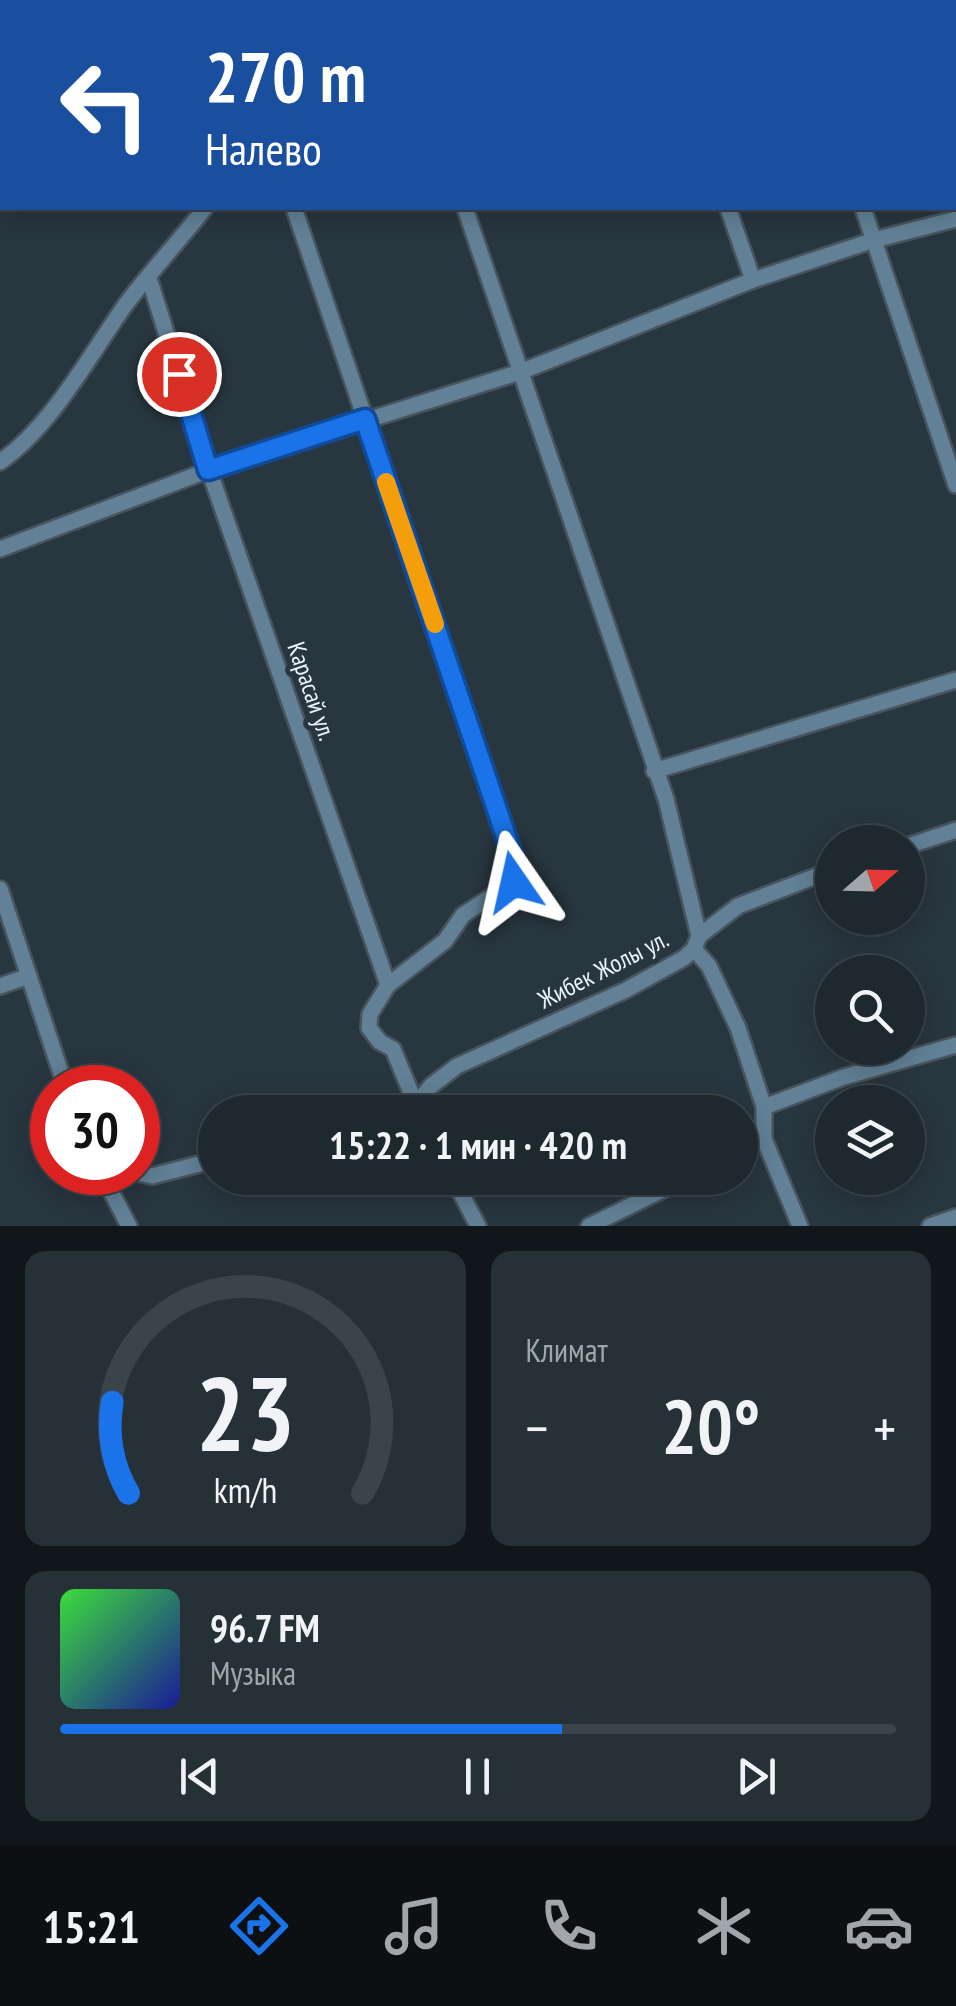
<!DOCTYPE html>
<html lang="ru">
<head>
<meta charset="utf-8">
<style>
	:root { --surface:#1e282f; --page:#263037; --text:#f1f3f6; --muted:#a1a6aa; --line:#3c444b; --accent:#1a73e8 }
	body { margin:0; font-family:"PT Sans Narrow",sans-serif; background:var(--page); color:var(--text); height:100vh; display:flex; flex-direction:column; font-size:38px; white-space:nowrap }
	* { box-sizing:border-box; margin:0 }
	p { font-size:32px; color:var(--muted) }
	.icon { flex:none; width:55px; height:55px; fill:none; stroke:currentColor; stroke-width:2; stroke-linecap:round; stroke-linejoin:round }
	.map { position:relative; height:1226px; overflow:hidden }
	.side { display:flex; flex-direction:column; gap:25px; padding:25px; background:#10161a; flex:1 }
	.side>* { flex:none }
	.hud { position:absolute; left:0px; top:0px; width:958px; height:210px; box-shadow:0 5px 25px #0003,0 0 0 2px var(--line); background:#1a4fa0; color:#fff; overflow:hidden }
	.needle { width:65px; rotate:70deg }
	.buttons { position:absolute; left:815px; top:825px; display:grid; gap:20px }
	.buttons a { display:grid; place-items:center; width:110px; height:110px; border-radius:50%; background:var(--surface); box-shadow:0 5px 25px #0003,0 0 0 2px var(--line); font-size:50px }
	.speed { position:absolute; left:30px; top:1065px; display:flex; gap:20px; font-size:50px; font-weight:700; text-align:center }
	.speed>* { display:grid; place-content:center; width:130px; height:130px; border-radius:50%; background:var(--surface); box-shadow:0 5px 25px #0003,0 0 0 2px var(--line); line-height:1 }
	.speed .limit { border:15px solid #d22; background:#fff; color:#111 }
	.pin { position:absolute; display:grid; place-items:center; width:85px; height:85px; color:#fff; margin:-42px; border:5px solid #fff; border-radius:50%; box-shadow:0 2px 10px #0007 }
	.me { position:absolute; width:110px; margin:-55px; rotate:349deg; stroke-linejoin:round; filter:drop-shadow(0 0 8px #0008) }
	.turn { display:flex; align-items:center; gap:35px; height:210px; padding:0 40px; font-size:45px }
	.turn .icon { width:130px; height:130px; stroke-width:2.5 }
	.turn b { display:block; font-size:70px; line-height:85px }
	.big { font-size:75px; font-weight:800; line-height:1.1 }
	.side .card { flex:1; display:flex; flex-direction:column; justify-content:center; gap:15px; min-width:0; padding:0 35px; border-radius:20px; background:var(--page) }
	.side .dial { align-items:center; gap:0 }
	.dial svg { height:260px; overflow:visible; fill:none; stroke:var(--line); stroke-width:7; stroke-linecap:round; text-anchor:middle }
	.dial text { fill:var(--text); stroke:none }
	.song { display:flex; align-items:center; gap:30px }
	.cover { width:120px; height:120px; border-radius:15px; background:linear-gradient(135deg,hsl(120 70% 55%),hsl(240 70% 35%)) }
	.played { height:10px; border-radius:5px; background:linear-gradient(90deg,var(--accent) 60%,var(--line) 60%) }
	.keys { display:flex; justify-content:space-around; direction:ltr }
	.heat { display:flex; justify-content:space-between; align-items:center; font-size:55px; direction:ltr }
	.side .tiles { flex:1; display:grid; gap:25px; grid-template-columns:1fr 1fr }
	.card:last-child { grid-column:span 2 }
	.trip { position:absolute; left:198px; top:1095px; width:560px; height:100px; border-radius:50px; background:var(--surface); box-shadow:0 5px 25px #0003,0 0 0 2px var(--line); font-weight:800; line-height:100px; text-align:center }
	.dock { display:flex; height:160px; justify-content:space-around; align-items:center; background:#0c1013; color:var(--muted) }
	.dock .icon { width:70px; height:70px }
	.dock .on { color:var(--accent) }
	.dock b { font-size:45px; color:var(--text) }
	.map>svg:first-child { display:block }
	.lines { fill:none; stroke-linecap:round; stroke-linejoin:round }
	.minor-casing { stroke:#47545d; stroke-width:20 }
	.minor { stroke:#628196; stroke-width:15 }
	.route-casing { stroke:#114b97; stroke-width:25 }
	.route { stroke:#1a73e8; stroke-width:18 }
	.slow { stroke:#f59e0b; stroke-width:18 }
	.labels { text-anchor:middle; stroke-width:10; stroke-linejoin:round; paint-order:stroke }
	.street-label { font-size:25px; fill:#eaf3f9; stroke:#28363f }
</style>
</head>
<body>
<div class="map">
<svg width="956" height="1226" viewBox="0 0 956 1226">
	<rect width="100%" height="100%" fill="#28363f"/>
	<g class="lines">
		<g class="minor-casing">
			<g id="minor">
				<polyline points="659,0 659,2"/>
				<polyline points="791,0 792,2"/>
				<polyline points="920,0 920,2"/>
				<polyline points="307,2 309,0"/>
				<polyline points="399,2 406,0"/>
				<polyline points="955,103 956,106"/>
				<polyline points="294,208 515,863 515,881 463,915 445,941 388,985"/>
				<polyline points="465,208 666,799 699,936"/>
				<polyline points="728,208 753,280"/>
				<polyline points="863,208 956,485"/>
				<polyline points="149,278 209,470 388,985 370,1014 369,1028 380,1042 393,1049 419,1112"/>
				<path d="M0,462c52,-36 89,-106 126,-158 25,-33 54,-64 79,-96"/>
				<polyline points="0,549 209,470 520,372 753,280 874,240 956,219"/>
				<polyline points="654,771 956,680"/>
				<polyline points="908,846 956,830"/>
				<polyline points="0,889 66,1088"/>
				<polyline points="694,949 709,966 738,1028 764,1107 764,1139 800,1226"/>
				<polyline points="0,986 29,976"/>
				<polyline points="764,1107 844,1077 956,1045"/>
				<polyline points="393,1112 415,1105 431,1086 457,1066 626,990 684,958 694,949 699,936 738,906 832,870"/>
				<polyline points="740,1151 764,1139"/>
				<polyline points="101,1172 129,1226"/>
				<polyline points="134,1172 152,1176 215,1160"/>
				<polyline points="453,1178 478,1226"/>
				<polyline points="589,1226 687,1178"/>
				<polyline points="930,1226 956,1217"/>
			</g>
		</g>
		<use href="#minor" class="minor"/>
	</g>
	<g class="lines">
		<g class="route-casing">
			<polyline id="route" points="179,374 208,470 365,419 515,863 514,882"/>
		</g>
		<use href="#route" class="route"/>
		<polyline class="slow" points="386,482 435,624"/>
	</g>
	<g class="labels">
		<g class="street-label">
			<text transform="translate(312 691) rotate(71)" y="9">Карасай ул.</text>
			<text transform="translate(603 969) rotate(-27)" y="9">Жибек Жолы ул.</text>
		</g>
	</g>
</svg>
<div class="buttons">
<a><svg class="needle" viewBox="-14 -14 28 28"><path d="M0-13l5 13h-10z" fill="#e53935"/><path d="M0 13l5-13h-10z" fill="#a1a6aa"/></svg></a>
<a><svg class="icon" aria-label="search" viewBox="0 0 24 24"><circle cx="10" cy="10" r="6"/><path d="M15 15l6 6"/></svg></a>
<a><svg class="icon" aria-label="layers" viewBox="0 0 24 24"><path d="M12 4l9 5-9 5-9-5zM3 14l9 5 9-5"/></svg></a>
</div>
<div class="speed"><div class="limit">30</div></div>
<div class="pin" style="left:179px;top:374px;background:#d93025"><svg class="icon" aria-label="arrive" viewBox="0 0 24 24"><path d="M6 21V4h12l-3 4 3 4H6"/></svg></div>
<svg class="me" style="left:514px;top:882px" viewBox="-20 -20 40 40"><path d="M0-17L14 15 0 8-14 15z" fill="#1a73e8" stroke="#fff" stroke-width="4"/></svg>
<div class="trip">15:22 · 1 мин · 420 m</div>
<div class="hud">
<div class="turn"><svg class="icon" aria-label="left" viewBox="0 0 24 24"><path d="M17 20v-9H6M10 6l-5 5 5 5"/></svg><div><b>270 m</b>Налево</div></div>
</div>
</div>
<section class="side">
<div class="tiles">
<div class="card dial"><svg viewBox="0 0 100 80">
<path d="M14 69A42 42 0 1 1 86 69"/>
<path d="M14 69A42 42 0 0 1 9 41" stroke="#1a73e8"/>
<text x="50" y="56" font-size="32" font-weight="700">23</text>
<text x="50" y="72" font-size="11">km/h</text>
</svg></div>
<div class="card"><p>Климат</p>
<div class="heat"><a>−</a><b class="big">20°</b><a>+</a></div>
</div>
<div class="card">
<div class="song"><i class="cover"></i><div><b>96.7 FM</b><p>Музыка</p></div></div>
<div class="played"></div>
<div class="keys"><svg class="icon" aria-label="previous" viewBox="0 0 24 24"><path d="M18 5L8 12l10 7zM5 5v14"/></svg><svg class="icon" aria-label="pause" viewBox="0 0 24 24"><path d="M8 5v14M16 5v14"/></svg><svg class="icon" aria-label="next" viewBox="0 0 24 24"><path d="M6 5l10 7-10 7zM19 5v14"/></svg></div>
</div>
</div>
</section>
<nav class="dock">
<b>15:21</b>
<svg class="icon on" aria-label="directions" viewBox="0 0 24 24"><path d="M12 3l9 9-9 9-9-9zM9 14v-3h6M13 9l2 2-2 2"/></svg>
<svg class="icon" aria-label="music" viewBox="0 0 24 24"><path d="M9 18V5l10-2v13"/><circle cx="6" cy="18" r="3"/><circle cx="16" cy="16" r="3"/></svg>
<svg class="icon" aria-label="phone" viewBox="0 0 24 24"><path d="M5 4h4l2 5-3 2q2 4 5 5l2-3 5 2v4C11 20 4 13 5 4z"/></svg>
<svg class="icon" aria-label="climate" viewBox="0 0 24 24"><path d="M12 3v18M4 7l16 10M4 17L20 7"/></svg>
<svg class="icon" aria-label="car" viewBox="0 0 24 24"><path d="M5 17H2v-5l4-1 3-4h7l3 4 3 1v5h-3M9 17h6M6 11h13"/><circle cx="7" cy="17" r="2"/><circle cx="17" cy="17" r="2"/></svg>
</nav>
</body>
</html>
